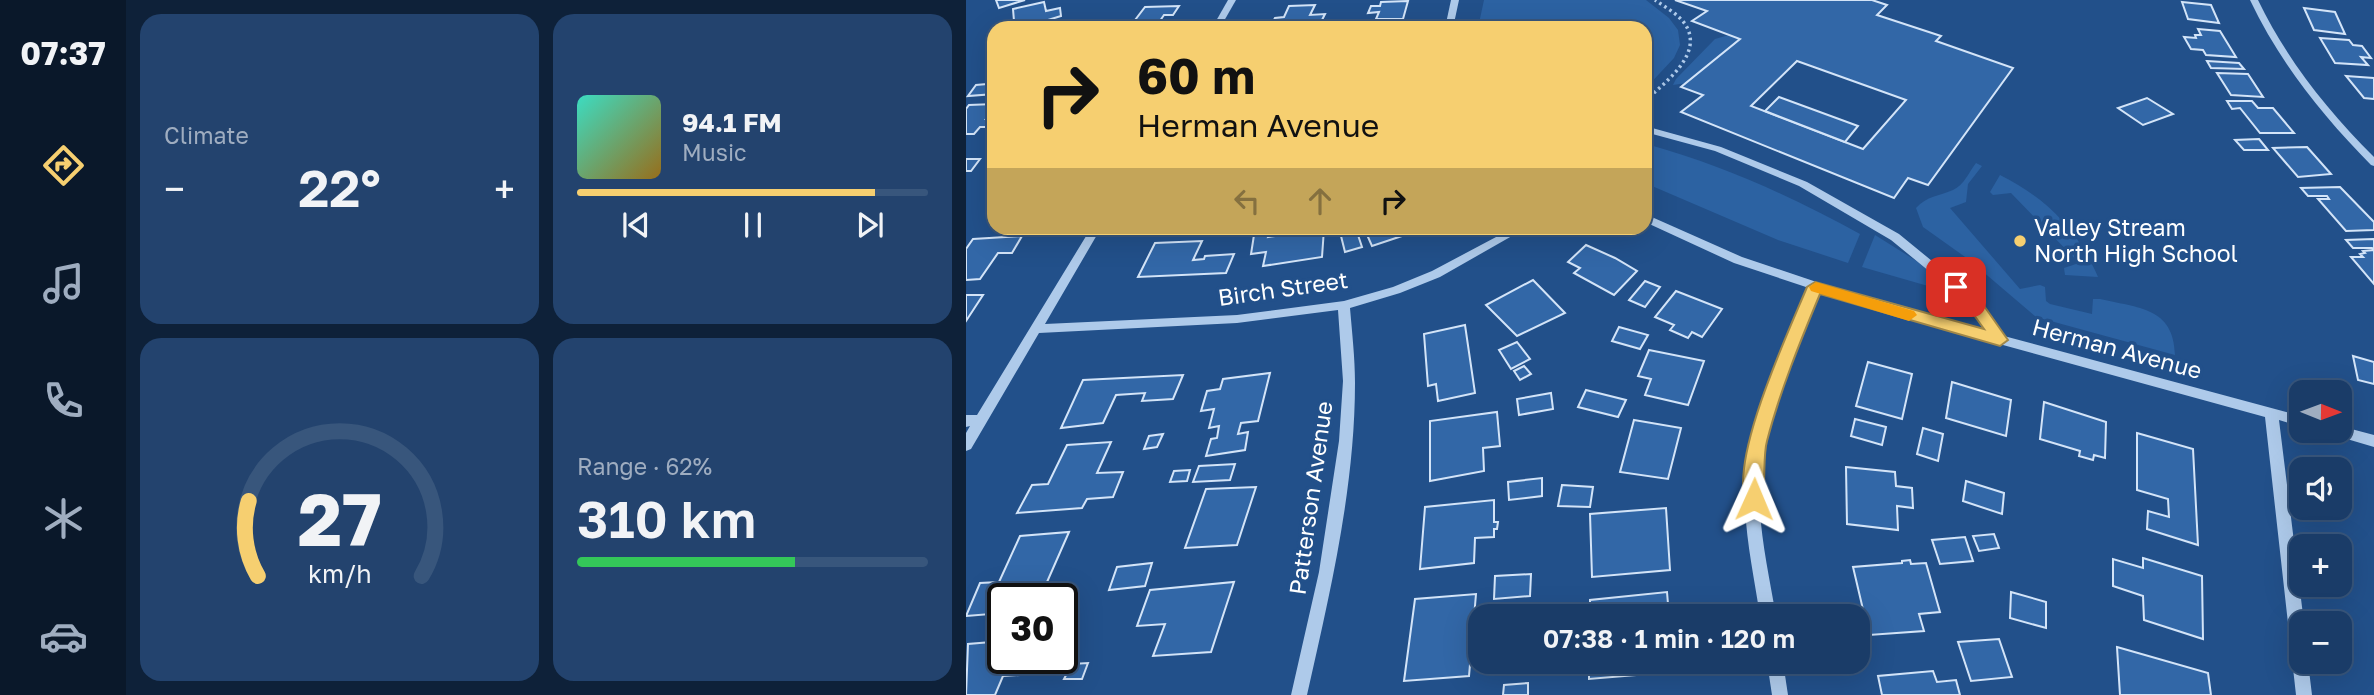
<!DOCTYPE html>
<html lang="en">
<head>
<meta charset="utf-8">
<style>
	:root { --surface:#1a3c68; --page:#23436e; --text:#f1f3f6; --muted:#9fadc0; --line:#38567c; --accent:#f6cf70 }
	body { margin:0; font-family:"Golos Text",sans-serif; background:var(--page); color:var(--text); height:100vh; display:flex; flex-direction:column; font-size:26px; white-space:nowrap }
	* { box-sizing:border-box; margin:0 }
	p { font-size:23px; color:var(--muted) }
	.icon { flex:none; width:38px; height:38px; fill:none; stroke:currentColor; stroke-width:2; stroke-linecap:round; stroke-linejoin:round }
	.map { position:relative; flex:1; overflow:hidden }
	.drawer { display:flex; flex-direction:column; gap:14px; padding:14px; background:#0e2139; width:840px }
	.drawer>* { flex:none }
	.top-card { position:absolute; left:21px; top:21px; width:665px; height:214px; border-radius:21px; box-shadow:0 7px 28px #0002,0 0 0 2px var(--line); background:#f6cf70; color:#111; overflow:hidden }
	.needle { width:46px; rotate:91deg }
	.fabs { position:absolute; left:1323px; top:380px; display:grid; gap:14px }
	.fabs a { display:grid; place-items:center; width:63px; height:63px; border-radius:14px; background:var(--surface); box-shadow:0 7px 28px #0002,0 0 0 2px var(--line); font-size:35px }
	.speed { position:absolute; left:21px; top:583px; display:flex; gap:14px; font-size:35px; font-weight:700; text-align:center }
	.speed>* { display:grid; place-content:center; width:91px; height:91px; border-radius:50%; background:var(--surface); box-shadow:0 7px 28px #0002,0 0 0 2px var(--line); line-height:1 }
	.speed .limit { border:4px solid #111; border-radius:10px; background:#fff; color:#111 }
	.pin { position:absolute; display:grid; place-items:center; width:60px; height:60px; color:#fff; margin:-30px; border-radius:14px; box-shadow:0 4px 10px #0006 }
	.me { position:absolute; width:77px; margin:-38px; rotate:1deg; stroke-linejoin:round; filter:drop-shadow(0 0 5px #0008) }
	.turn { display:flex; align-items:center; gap:24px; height:147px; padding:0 35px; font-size:32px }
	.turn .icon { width:91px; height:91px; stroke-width:2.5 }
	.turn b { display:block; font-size:49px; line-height:60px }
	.lanes { display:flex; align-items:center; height:66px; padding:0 35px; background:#0003; justify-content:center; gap:35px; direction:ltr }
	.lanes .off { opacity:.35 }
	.big { font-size:52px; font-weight:600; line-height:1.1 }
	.drawer .card { flex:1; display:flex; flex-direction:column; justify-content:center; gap:10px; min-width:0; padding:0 24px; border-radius:21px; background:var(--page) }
	.drawer .dial { align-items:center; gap:0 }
	.dial svg { height:182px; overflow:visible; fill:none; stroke:var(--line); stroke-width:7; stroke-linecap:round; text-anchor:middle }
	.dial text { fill:var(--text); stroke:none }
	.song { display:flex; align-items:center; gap:21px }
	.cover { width:84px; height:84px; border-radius:10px; background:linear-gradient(135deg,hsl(170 70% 55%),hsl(40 70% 35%)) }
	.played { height:7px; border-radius:4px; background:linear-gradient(90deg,var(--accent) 85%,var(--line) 85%) }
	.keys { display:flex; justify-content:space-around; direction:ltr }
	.heat { display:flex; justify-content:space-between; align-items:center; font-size:38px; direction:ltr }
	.charge { height:10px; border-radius:5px; background:linear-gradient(90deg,#34c759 62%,var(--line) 0) }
	.drawer .tiles { flex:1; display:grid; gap:14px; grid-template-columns:repeat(2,1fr) }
	.trip { position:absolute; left:502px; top:604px; width:402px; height:70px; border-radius:21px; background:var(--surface); box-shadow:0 7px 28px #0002,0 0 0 2px var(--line); font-weight:600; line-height:70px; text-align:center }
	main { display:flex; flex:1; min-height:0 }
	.menu { display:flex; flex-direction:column; width:126px; justify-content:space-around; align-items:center; background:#0a182a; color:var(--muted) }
	.menu .icon { width:49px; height:49px }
	.menu .active { color:var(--accent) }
	.menu b { font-size:32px; color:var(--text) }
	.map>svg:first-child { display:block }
	.green { fill:#2c62a2 }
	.building { fill:#3267a7; stroke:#d3e4f8; stroke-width:2; fill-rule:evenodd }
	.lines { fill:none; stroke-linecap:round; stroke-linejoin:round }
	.path { stroke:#aecaea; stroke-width:3.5; stroke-dasharray:2.5 3.5; stroke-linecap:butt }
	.minor { fill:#aecaea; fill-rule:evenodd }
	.route { fill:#f6cf70; stroke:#a08749; stroke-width:2 }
	.slow { fill:#f59e0b }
	.poi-dot { fill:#f6cf70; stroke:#22508a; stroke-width:2.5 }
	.labels { text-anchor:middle; stroke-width:7; stroke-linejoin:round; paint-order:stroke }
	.poi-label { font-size:23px; fill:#fff; stroke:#22508a; text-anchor:start }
	.street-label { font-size:23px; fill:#fff; stroke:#22508a }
</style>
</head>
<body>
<main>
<nav class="menu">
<b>07:37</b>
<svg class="icon active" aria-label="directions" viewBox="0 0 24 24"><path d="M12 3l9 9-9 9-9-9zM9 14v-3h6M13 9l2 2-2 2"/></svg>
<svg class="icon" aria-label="music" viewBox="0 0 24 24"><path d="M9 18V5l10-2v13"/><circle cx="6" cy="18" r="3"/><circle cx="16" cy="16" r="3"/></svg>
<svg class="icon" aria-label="phone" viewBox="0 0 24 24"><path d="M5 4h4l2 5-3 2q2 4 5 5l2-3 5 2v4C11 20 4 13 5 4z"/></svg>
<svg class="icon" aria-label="climate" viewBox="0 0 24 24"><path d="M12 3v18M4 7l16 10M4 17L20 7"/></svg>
<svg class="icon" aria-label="car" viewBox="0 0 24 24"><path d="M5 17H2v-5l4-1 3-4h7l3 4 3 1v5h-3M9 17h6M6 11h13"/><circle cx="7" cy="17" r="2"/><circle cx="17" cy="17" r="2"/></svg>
</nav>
<section class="drawer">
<div class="tiles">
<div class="card"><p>Climate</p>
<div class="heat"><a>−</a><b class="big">22°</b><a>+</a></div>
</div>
<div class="card">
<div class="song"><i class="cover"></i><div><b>94.1 FM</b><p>Music</p></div></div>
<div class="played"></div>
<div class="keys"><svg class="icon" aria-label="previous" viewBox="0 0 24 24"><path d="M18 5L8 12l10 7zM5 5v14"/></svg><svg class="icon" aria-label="pause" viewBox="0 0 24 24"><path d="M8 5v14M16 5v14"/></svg><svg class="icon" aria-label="next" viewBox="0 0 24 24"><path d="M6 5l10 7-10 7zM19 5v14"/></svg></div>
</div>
<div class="card dial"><svg viewBox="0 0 100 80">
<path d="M14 69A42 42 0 1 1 86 69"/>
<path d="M14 69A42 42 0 0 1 10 36" stroke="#f6cf70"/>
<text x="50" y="56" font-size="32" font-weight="700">27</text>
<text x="50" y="72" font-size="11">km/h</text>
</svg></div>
<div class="card"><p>Range · 62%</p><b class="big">310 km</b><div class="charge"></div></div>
</div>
</section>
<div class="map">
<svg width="1408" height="695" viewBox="0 0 1408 695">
	<rect width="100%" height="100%" fill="#22508a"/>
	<g class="green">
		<polygon points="518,0 680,0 703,18 712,30 714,45 708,58 679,89 679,28 512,28"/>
		<polygon points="763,35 774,39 720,83 707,85 710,79 749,39"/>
		<path d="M684,145c74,21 143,52 210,89l-12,29 -70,-23 -133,-57v-34z"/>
		<path d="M1010,163l6,3 -14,18 -2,18 -16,6 70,81 20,-4 5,2 1,14 4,3 42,10 1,-15h7c38,9 74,8 75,56l-139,-38 -68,-58 -45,-32 -7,-19c11,-12 23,-12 37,-18 11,-5 16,-18 23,-27z"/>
		<path d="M1034,175c46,23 78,55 98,102l-33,-2 -1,-7 15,-5 -68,-70 -18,2 -3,-3z"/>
		<polygon points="909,235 968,272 971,285 962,286 896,267"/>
	</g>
	<g class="building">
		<polygon points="30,0 59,0 33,8"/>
		<path d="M709,0h197l15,5 -10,10 64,21 -5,5 77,27 -85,117 -20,-7 -14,20 -213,-86 22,-17 -22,-8 59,-48 -48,-18 15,-10zM831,61l109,39 -43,49 -112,-43z"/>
		<polygon points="442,1 437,19 410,19 413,12 402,13 405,6 414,6 415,2"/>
		<polygon points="78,2 80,11 94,8 95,16 56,28 38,28 37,23 48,21 47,9"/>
		<polygon points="1216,2 1245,5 1253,23 1222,19"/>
		<polygon points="349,5 344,15 359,14 355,22 304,27 309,18 318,17 323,6"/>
		<polygon points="213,6 207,15 198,15 189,28 163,28 179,7"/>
		<polygon points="1338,8 1369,12 1379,34 1348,30"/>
		<polygon points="1232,29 1254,31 1270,57 1240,55 1237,50 1225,49 1218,37 1230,38 1229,35 1235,35"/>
		<polygon points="1354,38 1383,40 1387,45 1396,46 1405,58 1395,57 1402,65 1369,63"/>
		<polygon points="1241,61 1273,63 1278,69 1245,68"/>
		<polygon points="1251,73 1282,74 1297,97 1265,95"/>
		<polygon points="28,75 28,94 2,96 10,85 21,84"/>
		<polygon points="1380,76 1408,78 1408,99 1398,98"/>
		<polygon points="813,97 892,126 879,142 799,111"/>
		<polygon points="1181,98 1207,114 1177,125 1152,108"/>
		<polygon points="1261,101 1286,101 1292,108 1307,108 1328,133 1294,133 1274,108 1266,109"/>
		<polygon points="28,104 28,109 20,119 28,119 28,127 14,127 8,134 0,134 0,109 3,105"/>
		<polygon points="1293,139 1302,150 1278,150 1269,140"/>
		<polygon points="1341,147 1365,174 1332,177 1307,148"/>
		<polygon points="0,159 14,159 5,171 0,171"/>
		<polygon points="1374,187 1408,222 1408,230 1380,231 1352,199 1363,199 1361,196 1342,196 1335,188"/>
		<polygon points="373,228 390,229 396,247 379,252"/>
		<polygon points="398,228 452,228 454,230 406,246"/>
		<polygon points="358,229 356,257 297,266 300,252 285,254 288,235 303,233 302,237"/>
		<polygon points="56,236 46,253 32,253 14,279 0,280 0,249 7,239"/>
		<polygon points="1408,239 1408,284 1385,257 1397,257 1394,254 1399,253 1397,251 1408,250 1406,248 1387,248 1380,240"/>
		<polygon points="236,241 227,260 238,259 239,256 268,254 260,273 172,277 189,243"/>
		<polygon points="620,245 649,258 671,271 648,295 608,273 614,268 602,262"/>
		<polygon points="567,280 599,313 551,336 520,305"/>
		<polygon points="679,281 694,287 679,307 663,300"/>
		<polygon points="710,291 756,309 736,337 726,332 722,338 704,330 708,325 689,317"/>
		<polygon points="0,295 17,295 0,321"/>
		<polygon points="499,325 509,393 472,401 470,384 462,386 458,334"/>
		<polygon points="653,327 682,335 674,349 646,341"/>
		<polygon points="551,342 564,359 545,369 533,350"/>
		<polygon points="683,350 738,361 722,405 679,395 685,379 672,376"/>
		<polygon points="1387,356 1408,362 1408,384 1392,380"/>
		<polygon points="902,362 946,374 936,419 890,406"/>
		<polygon points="558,366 565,374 554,380 548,371"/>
		<polygon points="304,373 292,421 275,423 272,434 282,432 279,450 240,456 245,439 251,438 253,426 243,428 248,409 235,411 241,391 254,389 257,379"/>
		<polygon points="217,375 207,399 176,401 179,393 150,395 137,423 95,428 117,380"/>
		<polygon points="986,382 1045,400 1040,436 980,418"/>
		<polygon points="620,390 660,400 652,417 612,407"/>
		<polygon points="585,393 587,409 553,415 551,399"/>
		<polygon points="1078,402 1140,422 1139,458 1128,455 1127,460 1113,456 1114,451 1074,439"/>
		<polygon points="531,412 534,446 517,448 518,471 464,481 464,421"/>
		<polygon points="889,419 920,427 916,445 885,436"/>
		<polygon points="668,420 715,428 702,479 654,472"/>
		<polygon points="957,428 977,434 972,461 951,454"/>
		<polygon points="1171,433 1227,449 1232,545 1181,529 1182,511 1203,517 1202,499 1171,490"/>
		<polygon points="197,434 191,447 178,449 183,436"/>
		<polygon points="145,442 131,473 157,472 147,497 121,499 116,508 51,513 66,485 82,484 101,445"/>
		<polygon points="269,464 264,480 227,482 233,466"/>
		<polygon points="880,467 929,472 930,486 946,488 947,508 931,506 932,530 881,524"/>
		<polygon points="224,470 221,481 204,482 208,471"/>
		<polygon points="576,478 576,496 543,500 542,482"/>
		<polygon points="1000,481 1038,493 1036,514 997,501"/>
		<polygon points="596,485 627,487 624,507 592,506"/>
		<polygon points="290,487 271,545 219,548 240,489"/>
		<polygon points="528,500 528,522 532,522 531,529 528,529 528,537 509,538 508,563 454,569 459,507"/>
		<polygon points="700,508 704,570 626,577 624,514"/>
		<polygon points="103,532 74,598 37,598 37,619 34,619 36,613 0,616 14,583 33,582 54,536"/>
		<polygon points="1028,534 1033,548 1013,551 1007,536"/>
		<polygon points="999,537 1007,561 974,564 966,540"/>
		<polygon points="1177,558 1236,576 1237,639 1178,620 1177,596 1147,586 1147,559 1177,568"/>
		<polygon points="944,560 945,564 960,563 974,612 953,614 958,631 903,635 887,567 936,563 936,561"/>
		<polygon points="186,563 179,586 143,590 151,567"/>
		<polygon points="565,574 564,596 528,599 529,576"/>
		<polygon points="268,582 245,652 187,656 199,624 171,626 184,590"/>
		<polygon points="701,592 703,616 624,616 624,600"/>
		<polygon points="1045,592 1080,602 1080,628 1044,618"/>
		<polygon points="510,594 503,676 438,681 449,599"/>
		<polygon points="1033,639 1046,677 1005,681 992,642"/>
		<polygon points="37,641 37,658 77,658 70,674 37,676 29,695 0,695 2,644"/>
		<polygon points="1151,647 1242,673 1245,695 1154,695"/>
		<polygon points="623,662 706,662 706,672 623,679"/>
		<polygon points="122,663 116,679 98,679 106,664"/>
		<polygon points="967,671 971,682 990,680 994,695 916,695 912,676"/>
		<polygon points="562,683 562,695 537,695 538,685"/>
	</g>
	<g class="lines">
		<path class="path" d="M679,101c19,-18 60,-47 40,-77 -7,-10 -20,-17 -30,-24"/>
		<g class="minor">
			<polygon points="262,0 270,0 254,28 246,28"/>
			<polygon points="485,0 493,0 487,28 479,28"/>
			<path d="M1284,0h8c29,60 69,110 116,157v9l-3,-1c-49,-50 -91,-102 -121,-165z"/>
			<path d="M679,126l76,21 86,35 92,52 77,63 28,39 297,80v11l-22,-7 25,203h-3v39h7l4,33h-16l-31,-278 -397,-109 -49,-16c-24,57 -53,116 -59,179 -4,48 8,98 16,145h-16c-7,-47 -19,-96 -14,-145 6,-64 38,-124 63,-183l-75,-25 -89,-41v-8l97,43 128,43 118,32 -20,-29 -77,-63 -92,-54 -84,-35 -70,-19z"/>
			<path d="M125,228h10l-56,96 192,-9 107,-14 49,-14 39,-16 81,-43h13l-86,49 -40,16 -50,15c2,24 5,50 5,75 0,105 -25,210 -48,312h-16l28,-123 20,-131 4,-60 -5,-71 -101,13 -198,10 -68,116 -5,2v-18l4,-7 -4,1v-12h11z"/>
			<polygon points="1374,426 1408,435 1408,447 1364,434 1363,430 1374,430"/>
			<polygon points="801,662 817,662 822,695 806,695"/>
		</g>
	</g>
	<path class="route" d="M849,282l169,47 -18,-25 -18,-17 2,-4 6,-1 21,14 31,44 -8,6 -180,-52c-20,48 -40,97 -53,147 -5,18 0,50 -7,64l-6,2 -7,-2c-20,-43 42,-174 60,-218z"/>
	<polygon class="slow" points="850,282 948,311 951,315 943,321 845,291 843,287"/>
	<circle class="poi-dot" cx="1054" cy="241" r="7"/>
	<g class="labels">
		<g class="poi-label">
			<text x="1068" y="236">Valley Stream<tspan x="1068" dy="26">North High School</tspan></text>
		</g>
		<g class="street-label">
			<text transform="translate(317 289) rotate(-8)" y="8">Birch Street</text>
			<text transform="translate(1151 349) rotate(15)" y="8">Herman Avenue</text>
			<text transform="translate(345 498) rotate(-82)" y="8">Patterson Avenue</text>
		</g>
	</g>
</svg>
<div class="fabs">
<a><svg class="needle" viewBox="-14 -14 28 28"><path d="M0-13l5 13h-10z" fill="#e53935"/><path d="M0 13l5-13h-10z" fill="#9fadc0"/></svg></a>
<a><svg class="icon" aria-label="sound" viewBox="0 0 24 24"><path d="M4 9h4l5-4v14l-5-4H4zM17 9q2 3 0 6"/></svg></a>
<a>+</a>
<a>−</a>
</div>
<div class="speed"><div class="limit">30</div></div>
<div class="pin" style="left:990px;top:287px;background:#d93025"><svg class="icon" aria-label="arrive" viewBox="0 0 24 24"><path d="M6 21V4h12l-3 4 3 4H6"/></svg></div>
<svg class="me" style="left:788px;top:499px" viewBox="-20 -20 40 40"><path d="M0-17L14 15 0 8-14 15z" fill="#f6cf70" stroke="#fff" stroke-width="4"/></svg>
<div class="trip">07:38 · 1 min · 120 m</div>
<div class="top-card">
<div class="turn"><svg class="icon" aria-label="right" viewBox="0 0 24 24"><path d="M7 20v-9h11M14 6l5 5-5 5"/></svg><div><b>60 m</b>Herman Avenue</div></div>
<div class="lanes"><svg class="icon off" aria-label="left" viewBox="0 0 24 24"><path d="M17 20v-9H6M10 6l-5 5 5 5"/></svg><svg class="icon off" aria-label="ahead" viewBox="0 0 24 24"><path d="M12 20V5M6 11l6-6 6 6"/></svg><svg class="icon" aria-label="right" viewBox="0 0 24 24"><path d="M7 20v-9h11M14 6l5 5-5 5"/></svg></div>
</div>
</div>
</main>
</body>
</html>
